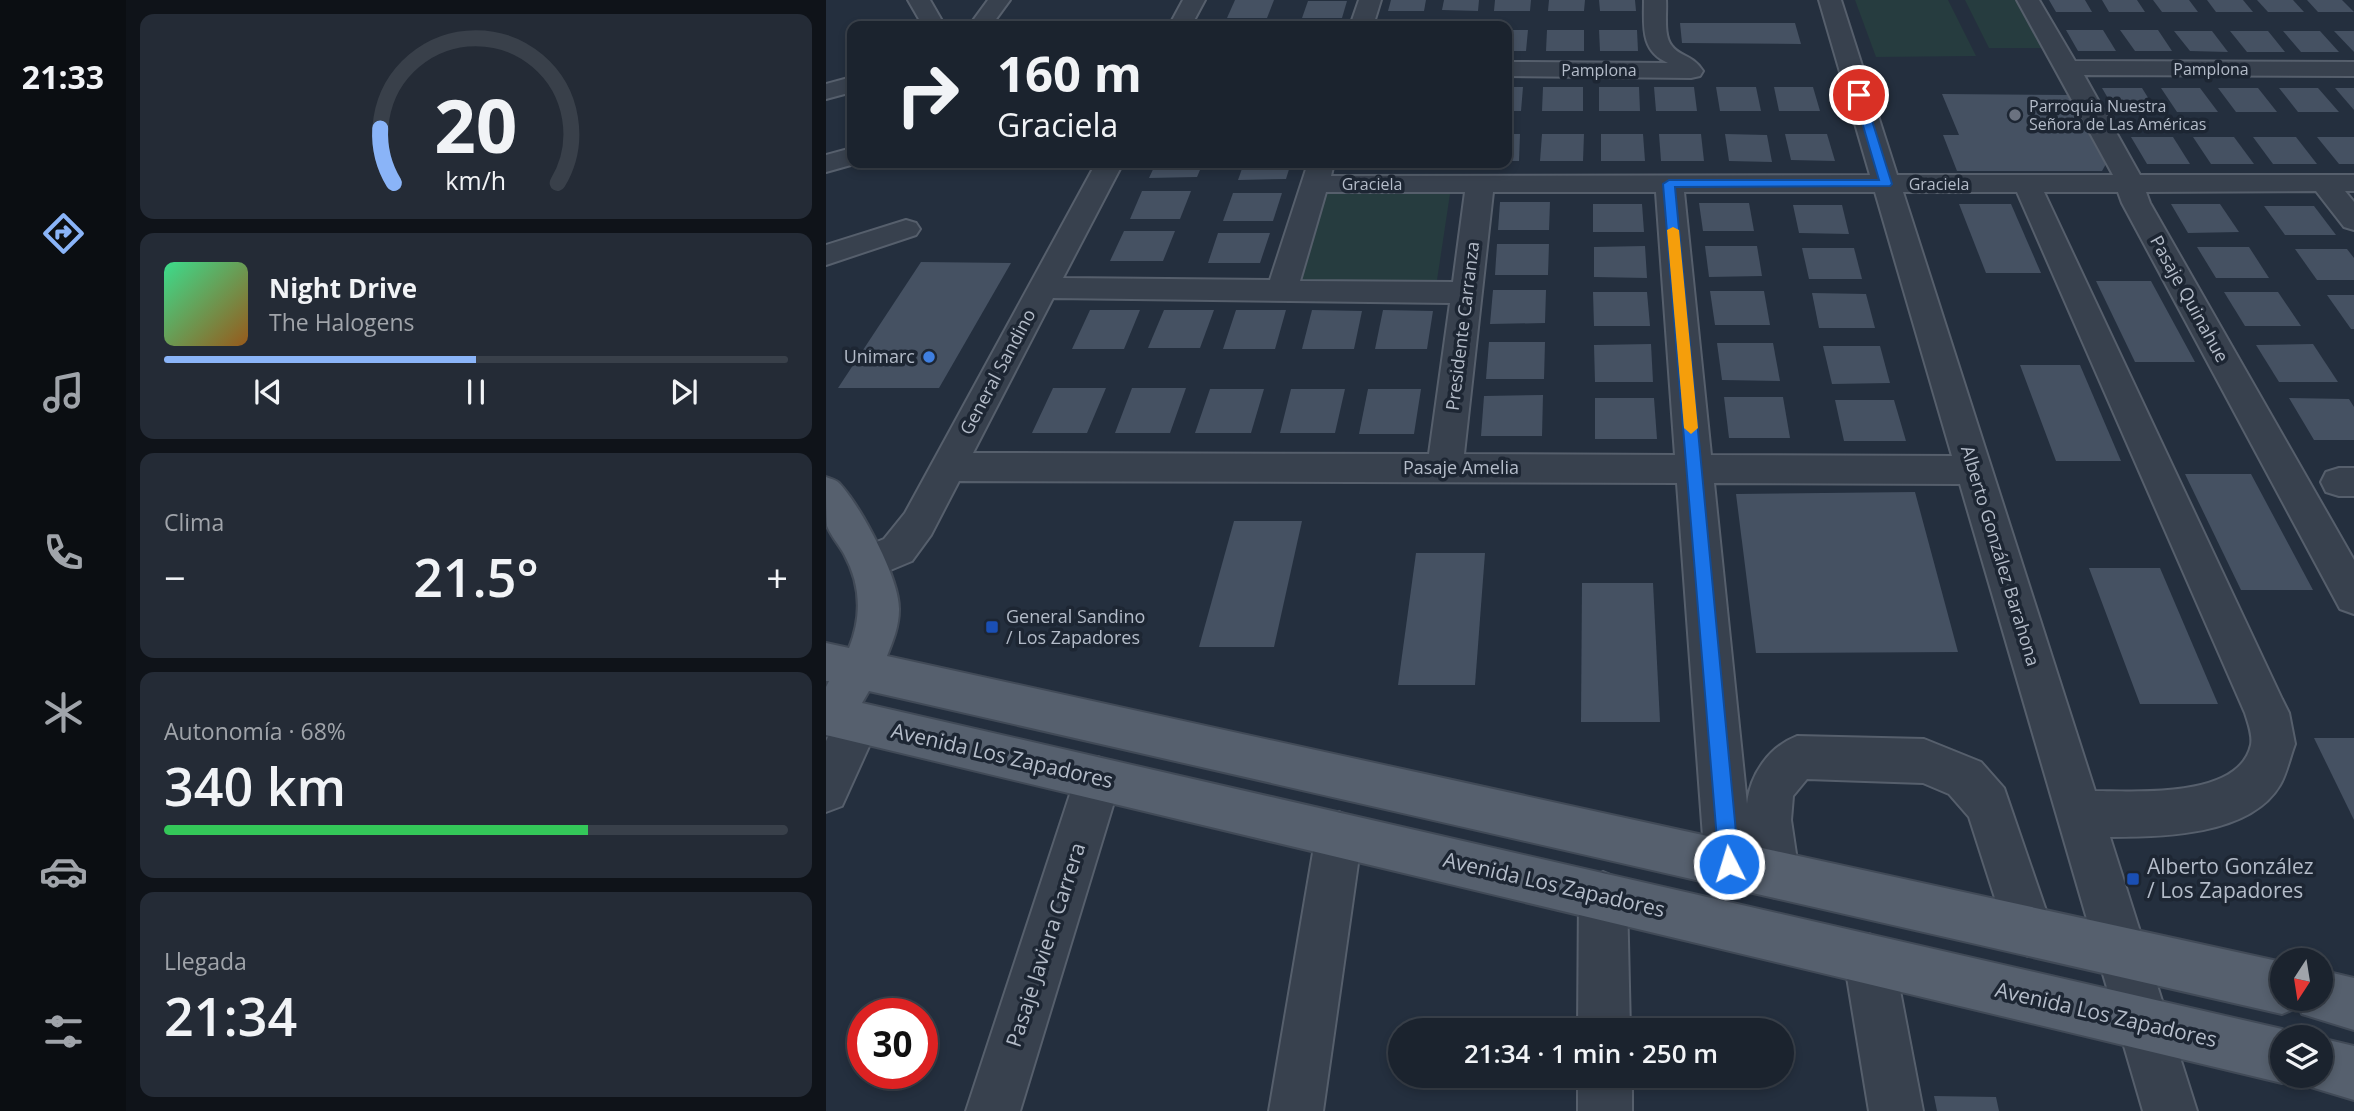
<!DOCTYPE html>
<html lang="es">
<head>
<meta charset="utf-8">
<style>
	:root { --surface:#1b232e; --page:#242b36; --text:#f1f3f6; --muted:#a0a4aa; --line:#39404a; --accent:#8ab4f8 }
	body { margin:0; font-family:"Open Sans",sans-serif; background:var(--page); color:var(--text); height:100vh; display:flex; flex-direction:column; font-size:26px; white-space:nowrap }
	* { box-sizing:border-box; margin:0 }
	p { font-size:23px; color:var(--muted) }
	.icon { flex:none; width:38px; height:38px; fill:none; stroke:currentColor; stroke-width:2; stroke-linecap:round; stroke-linejoin:round }
	.map { position:relative; flex:1; overflow:hidden }
	.side { display:flex; flex-direction:column; gap:14px; padding:14px; background:#0f1319; width:700px }
	.side>* { flex:none }
	.hud { position:absolute; left:21px; top:21px; width:665px; height:147px; border-radius:14px; box-shadow:0 4px 10px #0003,0 0 0 2px var(--line); background:#1b232e; color:var(--text); overflow:hidden }
	.needle { width:46px; rotate:192deg }
	.buttons { position:absolute; left:1444px; top:948px; display:grid; gap:14px }
	.buttons a { display:grid; place-items:center; width:63px; height:63px; border-radius:50%; background:var(--surface); box-shadow:0 4px 10px #0003,0 0 0 2px var(--line); font-size:35px }
	.speed { position:absolute; left:21px; top:998px; display:flex; gap:14px; font-size:35px; font-weight:700; text-align:center }
	.speed>* { display:grid; place-content:center; width:91px; height:91px; border-radius:50%; background:var(--surface); box-shadow:0 4px 10px #0003,0 0 0 2px var(--line); line-height:1 }
	.speed .limit { border:10px solid #d22; background:#fff; color:#111 }
	.pin { position:absolute; display:grid; place-items:center; width:60px; height:60px; color:#fff; margin:-30px; border:4px solid #fff; border-radius:50%; box-shadow:0 2px 7px #0007 }
	.me { position:absolute; width:77px; margin:-38px; rotate:355deg; stroke-linejoin:round; filter:drop-shadow(0 0 5px #0008) }
	.turn { display:flex; align-items:center; gap:24px; height:147px; padding:0 35px; font-size:32px }
	.turn .icon { width:91px; height:91px; stroke-width:2.5 }
	.turn b { display:block; font-size:49px; line-height:60px }
	.big { font-size:52px; font-weight:600; line-height:1.1 }
	.side .tile { flex:1; display:flex; flex-direction:column; justify-content:center; gap:10px; min-width:0; padding:0 24px; border-radius:14px; background:var(--page) }
	.side .dial { align-items:center; gap:0 }
	.dial svg { height:182px; overflow:visible; fill:none; stroke:var(--line); stroke-width:7; stroke-linecap:round; text-anchor:middle }
	.dial text { fill:var(--text); stroke:none }
	.song { display:flex; align-items:center; gap:21px }
	.cover { width:84px; height:84px; border-radius:10px; background:linear-gradient(135deg,hsl(150 70% 55%),hsl(30 70% 35%)) }
	.played { height:7px; border-radius:4px; background:linear-gradient(90deg,var(--accent) 50%,var(--line) 50%) }
	.keys { display:flex; justify-content:space-around; direction:ltr }
	.heat { display:flex; justify-content:space-between; align-items:center; font-size:38px; direction:ltr }
	.charge { height:10px; border-radius:5px; background:linear-gradient(90deg,#34c759 68%,var(--line) 0) }
	.trip { position:absolute; left:562px; top:1018px; width:406px; height:70px; border-radius:35px; background:var(--surface); box-shadow:0 4px 10px #0003,0 0 0 2px var(--line); font-weight:600; line-height:70px; text-align:center }
	main { display:flex; flex:1; min-height:0 }
	.tabs { display:flex; flex-direction:column; width:126px; justify-content:space-around; align-items:center; background:#0b0e12; color:var(--muted) }
	.tabs .icon { width:49px; height:49px }
	.tabs .current { color:var(--accent) }
	.tabs b { font-size:32px; color:var(--text) }
	.map>svg:first-child { display:block }
	.green { fill:#263c3f }
	.building { fill:#455162 }
	.lines { fill:none; stroke-linecap:round; stroke-linejoin:round }
	.minor-casing { stroke:#565f6c; stroke-width:4 }
	.major-casing { stroke:#414a57; stroke-width:4 }
	.minor { fill:#38414e; fill-rule:evenodd }
	.major { fill:#56606e; fill-rule:evenodd }
	.route { fill:#1a73e8; stroke:#114b97; stroke-width:2 }
	.slow { fill:#f59e0b }
	.worship-dot { fill:#6b7280; stroke:#1d2633; stroke-width:2.5 }
	.shop-dot { fill:#3f7fe0; stroke:#1d2633; stroke-width:2.5 }
	.transit-dot { fill:#1a4fb4; stroke:#1d2633; stroke-width:2.5 }
	.labels { text-anchor:middle; stroke-width:7; stroke-linejoin:round; paint-order:stroke }
	.far-street-label { font-size:16px; fill:#b4bcc9; stroke:#1d2633 }
	.far-poi-label { font-size:16px; fill:#b4bcc9; stroke:#1d2633; text-anchor:start }
	.street-label { font-size:18px; fill:#b4bcc9; stroke:#1d2633 }
	.poi-label { font-size:18px; fill:#b4bcc9; stroke:#1d2633; text-anchor:end }
	.near-street-label { font-size:21px; fill:#b4bcc9; stroke:#1d2633 }
	.near-poi-label { font-size:21px; fill:#b4bcc9; stroke:#1d2633; text-anchor:start }
</style>
</head>
<body>
<main>
<nav class="tabs">
<b>21:33</b>
<svg class="icon current" aria-label="directions" viewBox="0 0 24 24"><path d="M12 3l9 9-9 9-9-9zM9 14v-3h6M13 9l2 2-2 2"/></svg>
<svg class="icon" aria-label="music" viewBox="0 0 24 24"><path d="M9 18V5l10-2v13"/><circle cx="6" cy="18" r="3"/><circle cx="16" cy="16" r="3"/></svg>
<svg class="icon" aria-label="phone" viewBox="0 0 24 24"><path d="M5 4h4l2 5-3 2q2 4 5 5l2-3 5 2v4C11 20 4 13 5 4z"/></svg>
<svg class="icon" aria-label="climate" viewBox="0 0 24 24"><path d="M12 3v18M4 7l16 10M4 17L20 7"/></svg>
<svg class="icon" aria-label="car" viewBox="0 0 24 24"><path d="M5 17H2v-5l4-1 3-4h7l3 4 3 1v5h-3M9 17h6M6 11h13"/><circle cx="7" cy="17" r="2"/><circle cx="17" cy="17" r="2"/></svg>
<svg class="icon" aria-label="filters" viewBox="0 0 24 24"><path d="M4 7h16M4 17h16"/><circle cx="9" cy="7" r="2"/><circle cx="15" cy="17" r="2"/></svg>
</nav>
<section class="side">
<div class="tile dial"><svg viewBox="0 0 100 80">
<path d="M14 69A42 42 0 1 1 86 69"/>
<path d="M14 69A42 42 0 0 1 8 45" stroke="#8ab4f8"/>
<text x="50" y="56" font-size="32" font-weight="700">20</text>
<text x="50" y="72" font-size="11">km/h</text>
</svg></div>
<div class="tile">
<div class="song"><i class="cover"></i><div><b>Night Drive</b><p>The Halogens</p></div></div>
<div class="played"></div>
<div class="keys"><svg class="icon" aria-label="previous" viewBox="0 0 24 24"><path d="M18 5L8 12l10 7zM5 5v14"/></svg><svg class="icon" aria-label="pause" viewBox="0 0 24 24"><path d="M8 5v14M16 5v14"/></svg><svg class="icon" aria-label="next" viewBox="0 0 24 24"><path d="M6 5l10 7-10 7zM19 5v14"/></svg></div>
</div>
<div class="tile"><p>Clima</p>
<div class="heat"><a>−</a><b class="big">21.5°</b><a>+</a></div>
</div>
<div class="tile"><p>Autonomía · 68%</p><b class="big">340 km</b><div class="charge"></div></div>
<div class="tile"><p>Llegada</p><b class="big">21:34</b></div>
</section>
<div class="map">
<svg width="1528" height="1111" viewBox="0 0 1528 1111">
	<rect width="100%" height="100%" fill="#242f3e"/>
	<g class="green">
		<polygon points="1029,0 1122,0 1150,56 1050,57"/>
		<polygon points="1139,0 1190,0 1217,48 1163,48"/>
		<polygon points="494,193 624,194 610,287 468,287"/>
	</g>
	<g class="building">
		<polygon points="409,0 448,0 441,18 401,18"/>
		<polygon points="565,0 600,0 598,11 562,11"/>
		<polygon points="618,0 653,0 652,11 616,10"/>
		<polygon points="669,0 705,0 704,11 668,11"/>
		<polygon points="723,0 759,0 758,11 722,11"/>
		<polygon points="773,0 809,0 810,11 774,11"/>
		<polygon points="1223,0 1259,0 1266,12 1230,12"/>
		<polygon points="1276,0 1311,0 1319,12 1283,12"/>
		<polygon points="1327,0 1363,0 1372,12 1336,12"/>
		<polygon points="1381,0 1417,0 1427,12 1390,12"/>
		<polygon points="1431,0 1467,0 1478,12 1442,12"/>
		<polygon points="1481,0 1516,0 1528,12 1492,12"/>
		<polygon points="482,1 521,1 516,18 476,18"/>
		<polygon points="854,23 969,23 975,44 856,43"/>
		<polygon points="681,30 702,30 700,51 681,51"/>
		<polygon points="721,30 758,30 758,51 720,51"/>
		<polygon points="773,30 811,30 812,51 774,51"/>
		<polygon points="1240,30 1277,30 1290,51 1252,51"/>
		<polygon points="1294,30 1332,30 1346,51 1309,51"/>
		<polygon points="1348,31 1386,31 1402,52 1364,51"/>
		<polygon points="1404,31 1442,31 1459,52 1421,52"/>
		<polygon points="1457,31 1494,31 1513,52 1475,52"/>
		<polygon points="1508,31 1528,31 1528,52"/>
		<polygon points="681,87 697,87 695,111 681,111"/>
		<polygon points="717,87 757,87 757,111 716,111"/>
		<polygon points="773,87 813,87 814,111 773,111"/>
		<polygon points="828,87 868,87 871,111 830,111"/>
		<polygon points="890,87 930,87 935,111 894,111"/>
		<polygon points="948,87 987,87 994,111 953,111"/>
		<polygon points="1276,88 1316,88 1331,112 1290,112"/>
		<polygon points="1335,88 1374,88 1392,112 1351,112"/>
		<polygon points="1392,88 1432,88 1451,112 1410,112"/>
		<polygon points="1453,88 1492,88 1513,112 1472,112"/>
		<polygon points="1509,88 1528,88 1528,110"/>
		<polygon points="1116,94 1242,95 1280,164 1276,171 1131,171 1117,135 1133,135"/>
		<polygon points="681,134 694,134 693,161 681,161"/>
		<polygon points="716,134 758,134 757,161 714,161"/>
		<polygon points="775,134 817,134 819,161 775,161"/>
		<polygon points="833,134 875,134 878,161 835,161"/>
		<polygon points="899,134 941,135 946,162 903,161"/>
		<polygon points="959,134 1001,134 1009,161 965,160"/>
		<polygon points="1305,137 1347,137 1364,164 1321,164"/>
		<polygon points="1367,137 1408,137 1428,164 1385,164"/>
		<polygon points="1427,137 1470,137 1491,164 1447,164"/>
		<polygon points="1491,137 1528,137 1528,164 1513,164"/>
		<polygon points="330,163 377,163 371,177 323,178"/>
		<polygon points="418,163 465,163 460,179 412,180"/>
		<polygon points="316,191 365,191 354,219 304,219"/>
		<polygon points="407,193 456,193 447,221 397,221"/>
		<polygon points="674,202 724,202 723,230 672,230"/>
		<polygon points="873,203 923,203 928,231 877,231"/>
		<polygon points="767,204 816,204 818,232 767,232"/>
		<polygon points="1133,204 1185,204 1215,273 1160,273"/>
		<polygon points="1345,204 1394,204 1413,232 1362,233"/>
		<polygon points="967,205 1016,205 1023,234 973,233"/>
		<polygon points="1438,206 1488,206 1510,235 1459,235"/>
		<polygon points="298,231 349,231 337,261 284,261"/>
		<polygon points="392,233 444,233 434,263 382,263"/>
		<polygon points="671,244 723,244 722,275 669,275"/>
		<polygon points="819,246 821,278 768,277 768,247"/>
		<polygon points="879,246 931,246 936,276 883,277"/>
		<polygon points="1371,247 1423,247 1443,278 1390,278"/>
		<polygon points="976,248 1028,248 1036,279 983,279"/>
		<polygon points="1469,249 1521,249 1528,258 1528,280 1491,280"/>
		<polygon points="95,262 185,263 113,388 12,388"/>
		<polygon points="1270,281 1325,281 1369,362 1309,362"/>
		<polygon points="667,290 720,290 719,323 664,324"/>
		<polygon points="884,291 938,291 944,325 889,325"/>
		<polygon points="767,292 821,292 824,326 768,326"/>
		<polygon points="1398,292 1452,292 1475,326 1419,326"/>
		<polygon points="986,293 1040,294 1049,328 993,328"/>
		<polygon points="1501,295 1528,295 1528,329 1525,329"/>
		<polygon points="264,310 314,310 298,349 246,349"/>
		<polygon points="338,310 388,310 374,348 322,348"/>
		<polygon points="410,310 460,310 449,349 397,349"/>
		<polygon points="486,310 536,311 528,349 476,349"/>
		<polygon points="557,310 607,311 601,349 549,349"/>
		<polygon points="663,342 719,342 718,379 660,379"/>
		<polygon points="891,343 947,343 954,381 896,380"/>
		<polygon points="825,344 827,382 769,382 768,345"/>
		<polygon points="1487,344 1512,382 1453,382 1430,345"/>
		<polygon points="997,346 1054,346 1064,383 1006,384"/>
		<polygon points="1194,365 1254,365 1295,461 1230,461"/>
		<polygon points="227,388 280,388 261,433 206,433"/>
		<polygon points="306,388 360,388 344,433 289,433"/>
		<polygon points="384,389 438,389 425,433 369,433"/>
		<polygon points="465,389 519,389 509,433 454,433"/>
		<polygon points="542,389 595,389 588,434 533,434"/>
		<polygon points="717,395 716,436 655,436 658,396"/>
		<polygon points="898,397 957,397 964,438 903,438"/>
		<polygon points="769,398 828,398 831,439 769,439"/>
		<polygon points="1463,398 1523,399 1528,407 1528,440 1488,440"/>
		<polygon points="1009,400 1068,400 1080,441 1018,441"/>
		<polygon points="1359,474 1425,474 1487,590 1415,590"/>
		<polygon points="1089,492 1132,652 930,653 910,494"/>
		<polygon points="408,521 476,521 448,647 373,647"/>
		<polygon points="590,553 659,553 649,685 572,685"/>
		<polygon points="1263,568 1334,568 1392,704 1314,704"/>
		<polygon points="756,583 827,583 834,722 755,722"/>
		<polygon points="1488,738 1528,738 1528,820"/>
		<polygon points="1108,1096 1170,1097 1173,1111 1111,1111"/>
	</g>
	<g class="lines">
		<g class="minor-casing">
			<g id="minor">
				<polygon points="82,0 104,0 119,26 97,26"/>
				<polygon points="162,0 184,0 165,26 143,26"/>
				<polygon points="357,0 379,0 365,26 343,26"/>
				<polygon points="533,0 555,0 547,26 524,26"/>
				<path d="M818,0h22c1,13 -3,36 6,46 8,11 20,8 31,25l-3,5 -9,2 -184,-2v-14l161,1c-28,-12 -24,-37 -24,-63z"/>
				<path d="M993,0h22l56,175h216l-96,-175h22l36,61 279,1v14l-270,-1 56,100h214v16h-9l9,11v28l-10,-3 -28,-36 -170,1 4,11 204,357v54l-14,-5 -218,-406 -4,-11h-74l238,507 7,14 6,31c-5,13 -8,29 -15,41 -30,51 -119,52 -170,52l87,274h-54l-183,-627 -246,-1 33,321c3,-30 22,-57 50,-68l127,3 57,23 23,26 49,143 -8,17 -17,8 -17,-8 -42,-131 -20,-23 -26,-11 -116,-4 -14,17 -2,24 8,54 -7,17 -17,7 -17,-7 -7,-22 -5,12 -17,7 -17,-7 -7,-17 -28,-381 -718,-2 -28,54 -19,26 -43,18 -14,-4 -5,-12 5,-12 29,-12 21,-26 191,-350h27l-60,115 207,2 38,-117h26l-3,13 539,-1zM500,192h139l-12,90 -153,-1zM667,192h163l19,263 -211,-1zM858,192h191l77,264 -241,-1zM1077,192h114l228,521c3,10 8,22 6,32 -12,54 -115,46 -156,46zM227,298l397,5 -21,151 -456,-1z"/>
				<polygon points="26,77 26,92 0,99 0,84"/>
				<polygon points="26,148 26,163 32,163 0,172 0,155"/>
				<polygon points="80,220 90,223 94,229 90,235 0,265 0,245"/>
				<polygon points="1513,468 1528,468 1528,496 1513,496 1500,492 1495,482 1500,472"/>
				<polygon points="32,702 47,708 54,722 16,806 0,812 0,741 17,708"/>
				<polygon points="272,757 288,763 295,779 194,1111 140,1111 249,779 256,763"/>
				<polygon points="513,812 529,819 536,835 497,1111 443,1111 490,835 497,819"/>
				<polygon points="777,872 794,879 801,896 804,1031 752,1031 753,896 760,879"/>
				<polygon points="1043,934 1061,941 1068,959 1097,1111 1043,1111 1018,959 1025,941"/>
				<rect x="752" y="1076" width="54" height="35"/>
			</g>
		</g>
		<g class="major-casing">
			<g id="major">
				<path d="M0,477c5,2 11,3 14,7 21,23 60,95 59,126 0,16 -6,31 -12,46l1395,306v37h38v-29l34,8v52l-52,-16 -3,-7 -17,7 -1413,-323 -7,12 1420,326 19,9h-19v38h15l-15,7 -1456,-348v-48l3,-6h-3v-38l23,5c13,-32 12,-63 -5,-94 -5,-9 -13,-18 -17,-28 -1,-13 -1,-35 -1,-49z"/>
				<polygon points="1494,1038 1528,1046 1528,1100 1475,1084 1472,1076 1494,1076"/>
			</g>
		</g>
		<use href="#minor" class="minor"/>
		<use href="#major" class="major"/>
	</g>
	<polygon class="route" points="1033,92 1038,95 1066,184 1064,186 849,187 913,864 910,871 903,874 896,871 893,864 837,184 843,180 1053,180 1028,95"/>
	<polygon class="slow" points="847,227 853,230 872,428 865,434 858,428 841,230"/>
	<circle class="worship-dot" cx="1189" cy="115" r="7"/>
	<circle class="shop-dot" cx="103" cy="357" r="7"/>
	<g class="transit-dot">
		<rect x="159" y="620" width="14" height="14" rx="3.5"/>
		<rect x="1300" y="872" width="14" height="14" rx="3.5"/>
	</g>
	<g class="labels">
		<g class="far-street-label">
			<text x="1385" y="75">Pamplona</text>
			<text x="773" y="76">Pamplona</text>
			<text x="546" y="190">Graciela</text>
			<text x="1113" y="190">Graciela</text>
		</g>
		<g class="far-poi-label">
			<text x="1203" y="112">Parroquia Nuestra<tspan x="1203" dy="18">Señora de Las Américas</tspan></text>
		</g>
		<g class="street-label">
			<text transform="translate(1363 299) rotate(61)" y="6">Pasaje Quinahue</text>
			<text transform="translate(637 326) rotate(-83)" y="6">Presidente Carranza</text>
			<text transform="translate(172 372) rotate(-62)" y="6">General Sandino</text>
			<text x="635" y="474">Pasaje Amelia</text>
			<text transform="translate(1174 556) rotate(73)" y="6">Alberto González Barahona</text>
		</g>
		<g class="poi-label">
			<text x="89" y="363">Unimarc</text>
			<text x="180" y="623" text-anchor="start">General Sandino<tspan x="180" dy="21">/ Los Zapadores</tspan></text>
		</g>
		<g class="near-street-label">
			<text transform="translate(176 756) rotate(13)" y="7">Avenida Los Zapadores</text>
			<text transform="translate(728 885) rotate(13)" y="7">Avenida Los Zapadores</text>
			<text transform="translate(220 945) rotate(-72)" y="7">Pasaje Javiera Carrera</text>
			<text transform="translate(1280 1015) rotate(13)" y="7">Avenida Los Zapadores</text>
		</g>
		<g class="near-poi-label">
			<text x="1321" y="874">Alberto González<tspan x="1321" dy="24">/ Los Zapadores</tspan></text>
		</g>
	</g>
</svg>
<div class="buttons">
<a><svg class="needle" viewBox="-14 -14 28 28"><path d="M0-13l5 13h-10z" fill="#e53935"/><path d="M0 13l5-13h-10z" fill="#a0a4aa"/></svg></a>
<a><svg class="icon" aria-label="layers" viewBox="0 0 24 24"><path d="M12 4l9 5-9 5-9-5zM3 14l9 5 9-5"/></svg></a>
</div>
<div class="speed"><div class="limit">30</div></div>
<div class="pin" style="left:1033px;top:95px;background:#d93025"><svg class="icon" aria-label="arrive" viewBox="0 0 24 24"><path d="M6 21V4h12l-3 4 3 4H6"/></svg></div>
<svg class="me" style="left:903px;top:864px" viewBox="-20 -20 40 40"><circle r="17" fill="#1a73e8" stroke="#fff" stroke-width="3"/><path d="M0-11L8 9 0 5-8 9z" fill="#fff"/></svg>
<div class="trip">21:34 · 1 min · 250 m</div>
<div class="hud">
<div class="turn"><svg class="icon" aria-label="right" viewBox="0 0 24 24"><path d="M7 20v-9h11M14 6l5 5-5 5"/></svg><div><b>160 m</b>Graciela</div></div>
</div>
</div>
</main>
</body>
</html>
